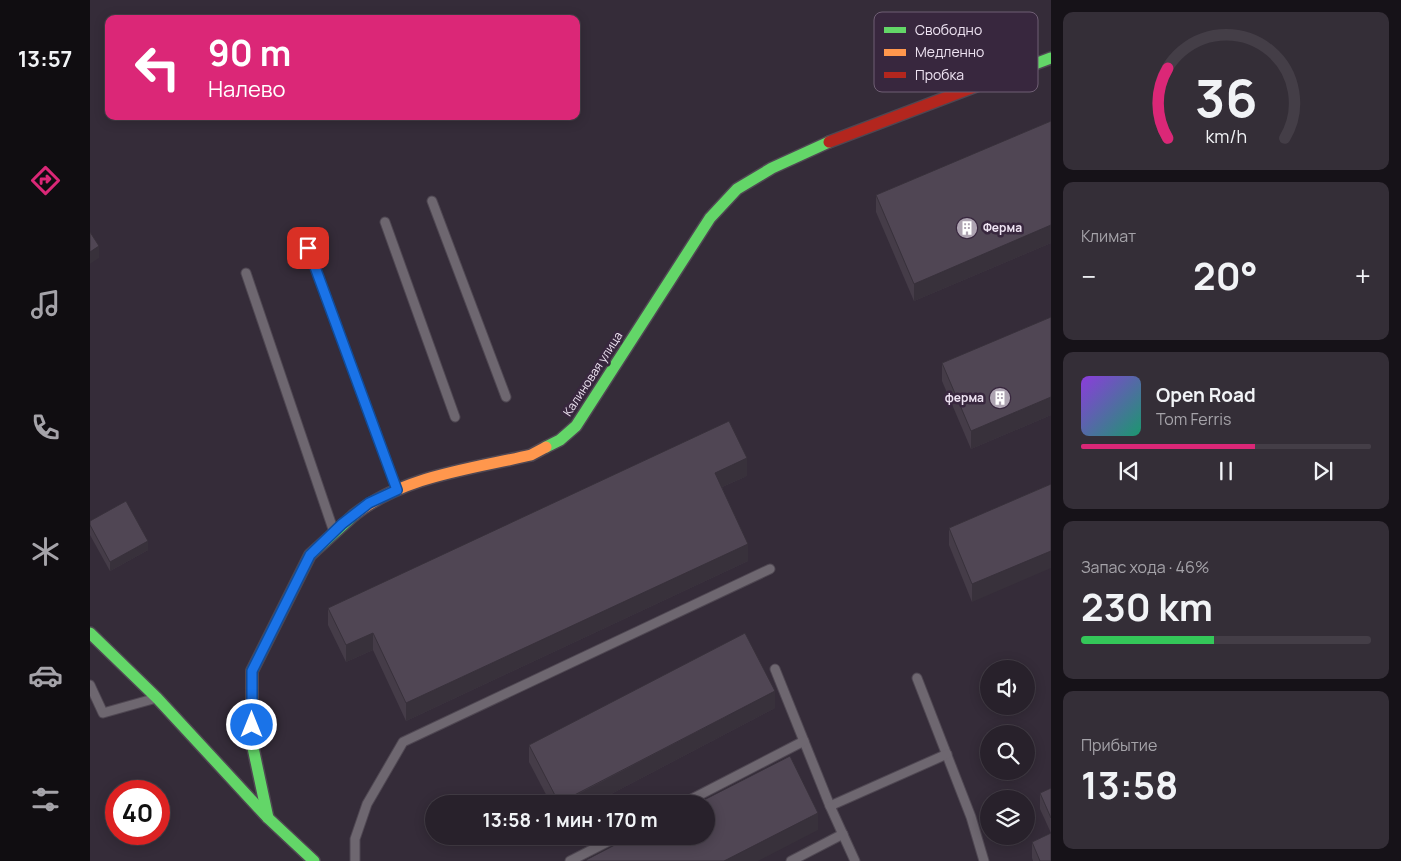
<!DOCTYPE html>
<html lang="ru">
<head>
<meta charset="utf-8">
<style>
	:root { --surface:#28212b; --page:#342e37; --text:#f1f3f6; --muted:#a5a3a9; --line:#443e47; --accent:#db2777 }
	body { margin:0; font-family:Manrope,sans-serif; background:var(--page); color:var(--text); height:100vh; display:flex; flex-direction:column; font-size:19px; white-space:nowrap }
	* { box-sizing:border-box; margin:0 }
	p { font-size:16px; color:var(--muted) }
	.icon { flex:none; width:28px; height:28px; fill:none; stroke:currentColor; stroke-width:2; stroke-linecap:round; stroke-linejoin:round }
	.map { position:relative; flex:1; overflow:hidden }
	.panel { display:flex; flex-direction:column; gap:12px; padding:12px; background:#161218; width:350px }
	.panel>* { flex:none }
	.banner { position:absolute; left:15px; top:15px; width:475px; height:105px; border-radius:10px; box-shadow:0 2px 12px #0003,0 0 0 1px var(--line); background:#db2777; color:#fff; overflow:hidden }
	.buttons { position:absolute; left:890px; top:660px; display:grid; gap:10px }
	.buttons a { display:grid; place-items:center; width:55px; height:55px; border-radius:50%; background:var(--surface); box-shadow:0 2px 12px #0003,0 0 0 1px var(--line); font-size:25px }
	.speed { position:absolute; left:15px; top:780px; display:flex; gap:10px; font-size:25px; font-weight:700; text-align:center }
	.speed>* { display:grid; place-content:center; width:65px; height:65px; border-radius:50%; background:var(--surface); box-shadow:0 2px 12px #0003,0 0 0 1px var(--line); line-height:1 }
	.speed .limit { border:8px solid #d22; background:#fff; color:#111 }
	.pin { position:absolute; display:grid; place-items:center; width:42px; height:42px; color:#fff; margin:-21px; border-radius:10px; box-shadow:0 2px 8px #0006 }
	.me { position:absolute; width:55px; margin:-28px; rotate:0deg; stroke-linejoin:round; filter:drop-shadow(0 0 4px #0008) }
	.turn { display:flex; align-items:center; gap:18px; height:105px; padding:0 20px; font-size:22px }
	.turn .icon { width:65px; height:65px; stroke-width:2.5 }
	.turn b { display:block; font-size:35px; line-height:42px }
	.big { font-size:38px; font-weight:700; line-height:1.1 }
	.panel .widget { flex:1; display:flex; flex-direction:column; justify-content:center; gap:8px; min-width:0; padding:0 18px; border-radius:10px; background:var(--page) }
	.panel .dial { align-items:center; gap:0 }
	.dial svg { height:130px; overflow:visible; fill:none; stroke:var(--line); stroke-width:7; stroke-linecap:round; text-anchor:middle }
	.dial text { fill:var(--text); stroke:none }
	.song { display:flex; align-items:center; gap:15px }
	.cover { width:60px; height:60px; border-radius:8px; background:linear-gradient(135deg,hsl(270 70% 55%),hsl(160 70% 35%)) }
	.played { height:5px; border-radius:2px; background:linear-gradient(90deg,var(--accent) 60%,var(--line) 60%) }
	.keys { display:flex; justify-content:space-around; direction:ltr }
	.heat { display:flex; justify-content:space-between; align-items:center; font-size:28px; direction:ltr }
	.charge { height:8px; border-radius:4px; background:linear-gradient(90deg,#34c759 46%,var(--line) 0) }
	.trip { position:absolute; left:335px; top:795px; width:290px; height:50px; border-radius:25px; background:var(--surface); box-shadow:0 2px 12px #0003,0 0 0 1px var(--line); font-weight:700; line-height:50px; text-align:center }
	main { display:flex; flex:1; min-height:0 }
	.tab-bar { display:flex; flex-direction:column; width:90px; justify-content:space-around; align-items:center; background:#100d11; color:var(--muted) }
	.tab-bar .icon { width:35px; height:35px }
	.tab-bar .on { color:var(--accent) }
	.tab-bar b { font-size:22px; color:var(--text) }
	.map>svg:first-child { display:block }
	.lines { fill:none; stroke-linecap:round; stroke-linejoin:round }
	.lane-casing { stroke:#4f4752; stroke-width:11 }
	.fast-casing { stroke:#4f4752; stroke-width:14 }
	.slow-casing { stroke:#4f4752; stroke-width:14 }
	.jam-casing { stroke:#4f4752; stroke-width:14 }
	.lane { stroke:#6e6770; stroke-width:9 }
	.fast { stroke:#63d668; stroke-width:11 }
	.slow { stroke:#ff974d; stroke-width:11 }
	.jam { stroke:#b3261e; stroke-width:11 }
	.wall { fill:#453c48 }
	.shaded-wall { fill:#38313b }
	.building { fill:#504654; stroke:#38313b }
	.route-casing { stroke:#114b97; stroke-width:12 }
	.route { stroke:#1a73e8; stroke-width:9 }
	.labels { text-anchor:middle; stroke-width:5; stroke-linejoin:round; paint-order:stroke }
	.poi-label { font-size:12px; font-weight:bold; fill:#eee3f2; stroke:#38273e; text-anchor:start }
	.street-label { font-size:12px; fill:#eee3f2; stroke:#38273e }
	.key { fill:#38273e; stroke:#6f5f74; stroke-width:1 }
	.key-label { font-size:14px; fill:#eee3f2 }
</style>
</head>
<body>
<main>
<nav class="tab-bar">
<b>13:57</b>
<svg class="icon on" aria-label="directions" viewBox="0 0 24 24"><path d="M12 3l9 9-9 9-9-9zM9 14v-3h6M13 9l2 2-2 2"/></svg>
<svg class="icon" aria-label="music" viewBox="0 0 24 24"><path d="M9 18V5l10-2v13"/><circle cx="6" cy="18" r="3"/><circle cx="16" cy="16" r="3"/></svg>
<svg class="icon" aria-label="phone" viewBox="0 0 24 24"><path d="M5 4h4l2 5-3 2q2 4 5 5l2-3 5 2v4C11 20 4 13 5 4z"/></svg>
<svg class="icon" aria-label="climate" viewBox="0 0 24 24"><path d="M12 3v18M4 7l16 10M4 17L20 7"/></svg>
<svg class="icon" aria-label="car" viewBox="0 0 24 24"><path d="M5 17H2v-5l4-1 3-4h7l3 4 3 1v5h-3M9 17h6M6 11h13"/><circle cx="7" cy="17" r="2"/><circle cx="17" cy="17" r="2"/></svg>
<svg class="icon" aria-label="filters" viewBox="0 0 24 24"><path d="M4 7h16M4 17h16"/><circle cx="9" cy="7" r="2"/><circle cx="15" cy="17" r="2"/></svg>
</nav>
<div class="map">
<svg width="961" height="861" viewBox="0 0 961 861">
	<rect width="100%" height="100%" fill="#352c39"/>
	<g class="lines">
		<g class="lane-casing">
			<g id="lane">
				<polyline points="342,201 416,397"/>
				<polyline points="295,222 365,417"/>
				<polyline points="218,248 306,487"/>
				<polyline points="156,273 243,529"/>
				<polyline points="685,669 740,806"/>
				<polyline points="827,678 881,817 894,861"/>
				<polyline points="0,685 13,713 63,699"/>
				<polyline points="592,804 714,741"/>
				<polyline points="265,861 265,839 277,804 313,742 680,569"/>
				<polyline points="480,861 529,836"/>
				<polyline points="701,861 753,834"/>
				<polyline points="765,861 740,806 857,754"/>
			</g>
		</g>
		<g class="fast-casing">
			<g id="fast">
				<polyline points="897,82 961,58"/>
				<polyline points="456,447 470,440 486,426 620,218 647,189 682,168 739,142"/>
				<polyline points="0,633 67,698 178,818 224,861"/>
				<polyline points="178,818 162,743 162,671 220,555 264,515"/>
			</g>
		</g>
		<g class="slow-casing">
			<path id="slow" d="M264,515c49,-39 117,-46 177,-60l15,-8"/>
		</g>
		<g class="jam-casing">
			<polyline id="jam" points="739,142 897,82"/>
		</g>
		<use href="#lane" class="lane"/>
		<use href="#fast" class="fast"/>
		<use href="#slow" class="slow"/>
		<use href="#jam" class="jam"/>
	</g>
	<g class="wall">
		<polygon points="961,121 961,243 824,301 786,212 786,195"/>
		<polygon points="961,317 961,415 881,449 852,381 852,363"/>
		<polygon points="657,476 632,487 658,561 316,721 283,650 256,662 238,625 238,608"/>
		<polygon points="961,484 882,602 859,545 859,528"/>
		<polygon points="0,521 58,550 20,571 0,535"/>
		<polygon points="685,708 502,804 461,804 439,762 439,745"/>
		<polygon points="961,788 961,861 943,861 942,858 942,842 961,833 950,809 950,793"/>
	</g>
	<g class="shaded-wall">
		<polygon points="961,225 961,243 824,301 824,284"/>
		<polygon points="9,246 9,258 0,264 0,252"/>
		<polygon points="961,397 961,415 881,449 881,431"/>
		<polygon points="657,458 657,476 625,490 625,473"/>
		<polygon points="58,541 58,550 20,571 20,562"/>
		<polygon points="658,544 658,561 316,721 316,703"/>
		<polygon points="961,551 961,568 882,602 882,584"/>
		<polygon points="283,633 283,650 256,662 256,645"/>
		<polygon points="685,691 685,708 502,804 469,804"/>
		<polygon points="728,813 728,830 668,861 634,861"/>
	</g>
	<g class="building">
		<polygon points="961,121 961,225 824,284 786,195"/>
		<polygon points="0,232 9,246 0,252"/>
		<polygon points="961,317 961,397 881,431 852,363"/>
		<polygon points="639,421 657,458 625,473 658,544 316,703 283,633 256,645 238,608"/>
		<polygon points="961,484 961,551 882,584 859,528"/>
		<polygon points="36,501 58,541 20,562 0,525 0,521"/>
		<polygon points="655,633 685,691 469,803 439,745"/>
		<polygon points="700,756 728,813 634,861 497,861 496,860 542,836 616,836 616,804 606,804"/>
		<polygon points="961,788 961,818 950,793"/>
		<polygon points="961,833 961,861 950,861 942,842"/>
	</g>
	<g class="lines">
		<g class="route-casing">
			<polyline id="route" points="162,725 162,671 220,555 252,524 279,503 307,490 218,248"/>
		</g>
		<use href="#route" class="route"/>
	</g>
	<defs>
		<g id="building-disc" transform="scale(1.125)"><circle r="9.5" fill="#ada3b1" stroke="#38273e"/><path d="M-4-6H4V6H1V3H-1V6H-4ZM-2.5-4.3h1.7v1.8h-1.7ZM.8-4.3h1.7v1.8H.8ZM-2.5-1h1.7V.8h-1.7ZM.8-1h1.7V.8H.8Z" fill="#fff"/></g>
	</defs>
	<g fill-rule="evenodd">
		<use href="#building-disc" x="877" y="228"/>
		<use href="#building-disc" x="910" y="398"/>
	</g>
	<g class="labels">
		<g class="poi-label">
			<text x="893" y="232">Ферма</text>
			<text x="894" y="402" text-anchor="end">ферма</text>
		</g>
		<g class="street-label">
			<text transform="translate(503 374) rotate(-57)" y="4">Калиновая улица</text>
		</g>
	</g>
	<rect x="784" y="12" width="164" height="80" rx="8" class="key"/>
	<rect x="794" y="27" width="22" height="6" fill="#63d668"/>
	<rect x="794" y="49" width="22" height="7" fill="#ff974d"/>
	<rect x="794" y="72" width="22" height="6" fill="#b3261e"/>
	<g class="key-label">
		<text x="825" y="35">Свободно</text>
		<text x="825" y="57">Медленно</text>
		<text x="825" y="80">Пробка</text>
	</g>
</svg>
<div class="buttons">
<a><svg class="icon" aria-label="sound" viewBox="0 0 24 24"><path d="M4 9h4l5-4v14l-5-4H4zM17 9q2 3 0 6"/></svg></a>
<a><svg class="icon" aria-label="search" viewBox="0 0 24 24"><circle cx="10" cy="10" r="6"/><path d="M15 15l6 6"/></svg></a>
<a><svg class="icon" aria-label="layers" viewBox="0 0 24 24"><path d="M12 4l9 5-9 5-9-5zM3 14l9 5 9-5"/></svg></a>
</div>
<div class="speed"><div class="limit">40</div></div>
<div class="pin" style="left:218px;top:248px;background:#d93025"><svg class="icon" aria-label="arrive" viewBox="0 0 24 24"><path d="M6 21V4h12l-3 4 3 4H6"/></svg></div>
<svg class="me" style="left:162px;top:725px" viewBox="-20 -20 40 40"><circle r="17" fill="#1a73e8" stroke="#fff" stroke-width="3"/><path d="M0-11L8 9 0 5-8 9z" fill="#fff"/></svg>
<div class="trip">13:58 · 1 мин · 170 m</div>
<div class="banner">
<div class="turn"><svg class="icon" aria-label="left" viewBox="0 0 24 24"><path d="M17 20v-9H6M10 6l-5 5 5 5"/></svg><div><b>90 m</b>Налево</div></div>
</div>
</div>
<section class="panel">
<div class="widget dial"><svg viewBox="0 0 100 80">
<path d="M14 69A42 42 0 1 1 86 69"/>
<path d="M14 69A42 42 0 0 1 14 26" stroke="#db2777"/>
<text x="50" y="56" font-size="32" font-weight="700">36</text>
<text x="50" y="72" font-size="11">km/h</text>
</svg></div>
<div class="widget"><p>Климат</p>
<div class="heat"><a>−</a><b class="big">20°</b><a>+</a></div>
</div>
<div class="widget">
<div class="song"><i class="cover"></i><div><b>Open Road</b><p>Tom Ferris</p></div></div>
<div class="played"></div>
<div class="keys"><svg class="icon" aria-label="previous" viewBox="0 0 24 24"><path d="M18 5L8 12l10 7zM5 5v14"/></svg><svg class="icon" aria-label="pause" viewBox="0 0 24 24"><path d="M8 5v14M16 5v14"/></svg><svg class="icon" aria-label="next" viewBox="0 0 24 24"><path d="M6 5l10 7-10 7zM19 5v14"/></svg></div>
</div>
<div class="widget"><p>Запас хода · 46%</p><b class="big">230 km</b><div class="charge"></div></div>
<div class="widget"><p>Прибытие</p><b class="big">13:58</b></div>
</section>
</main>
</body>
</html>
